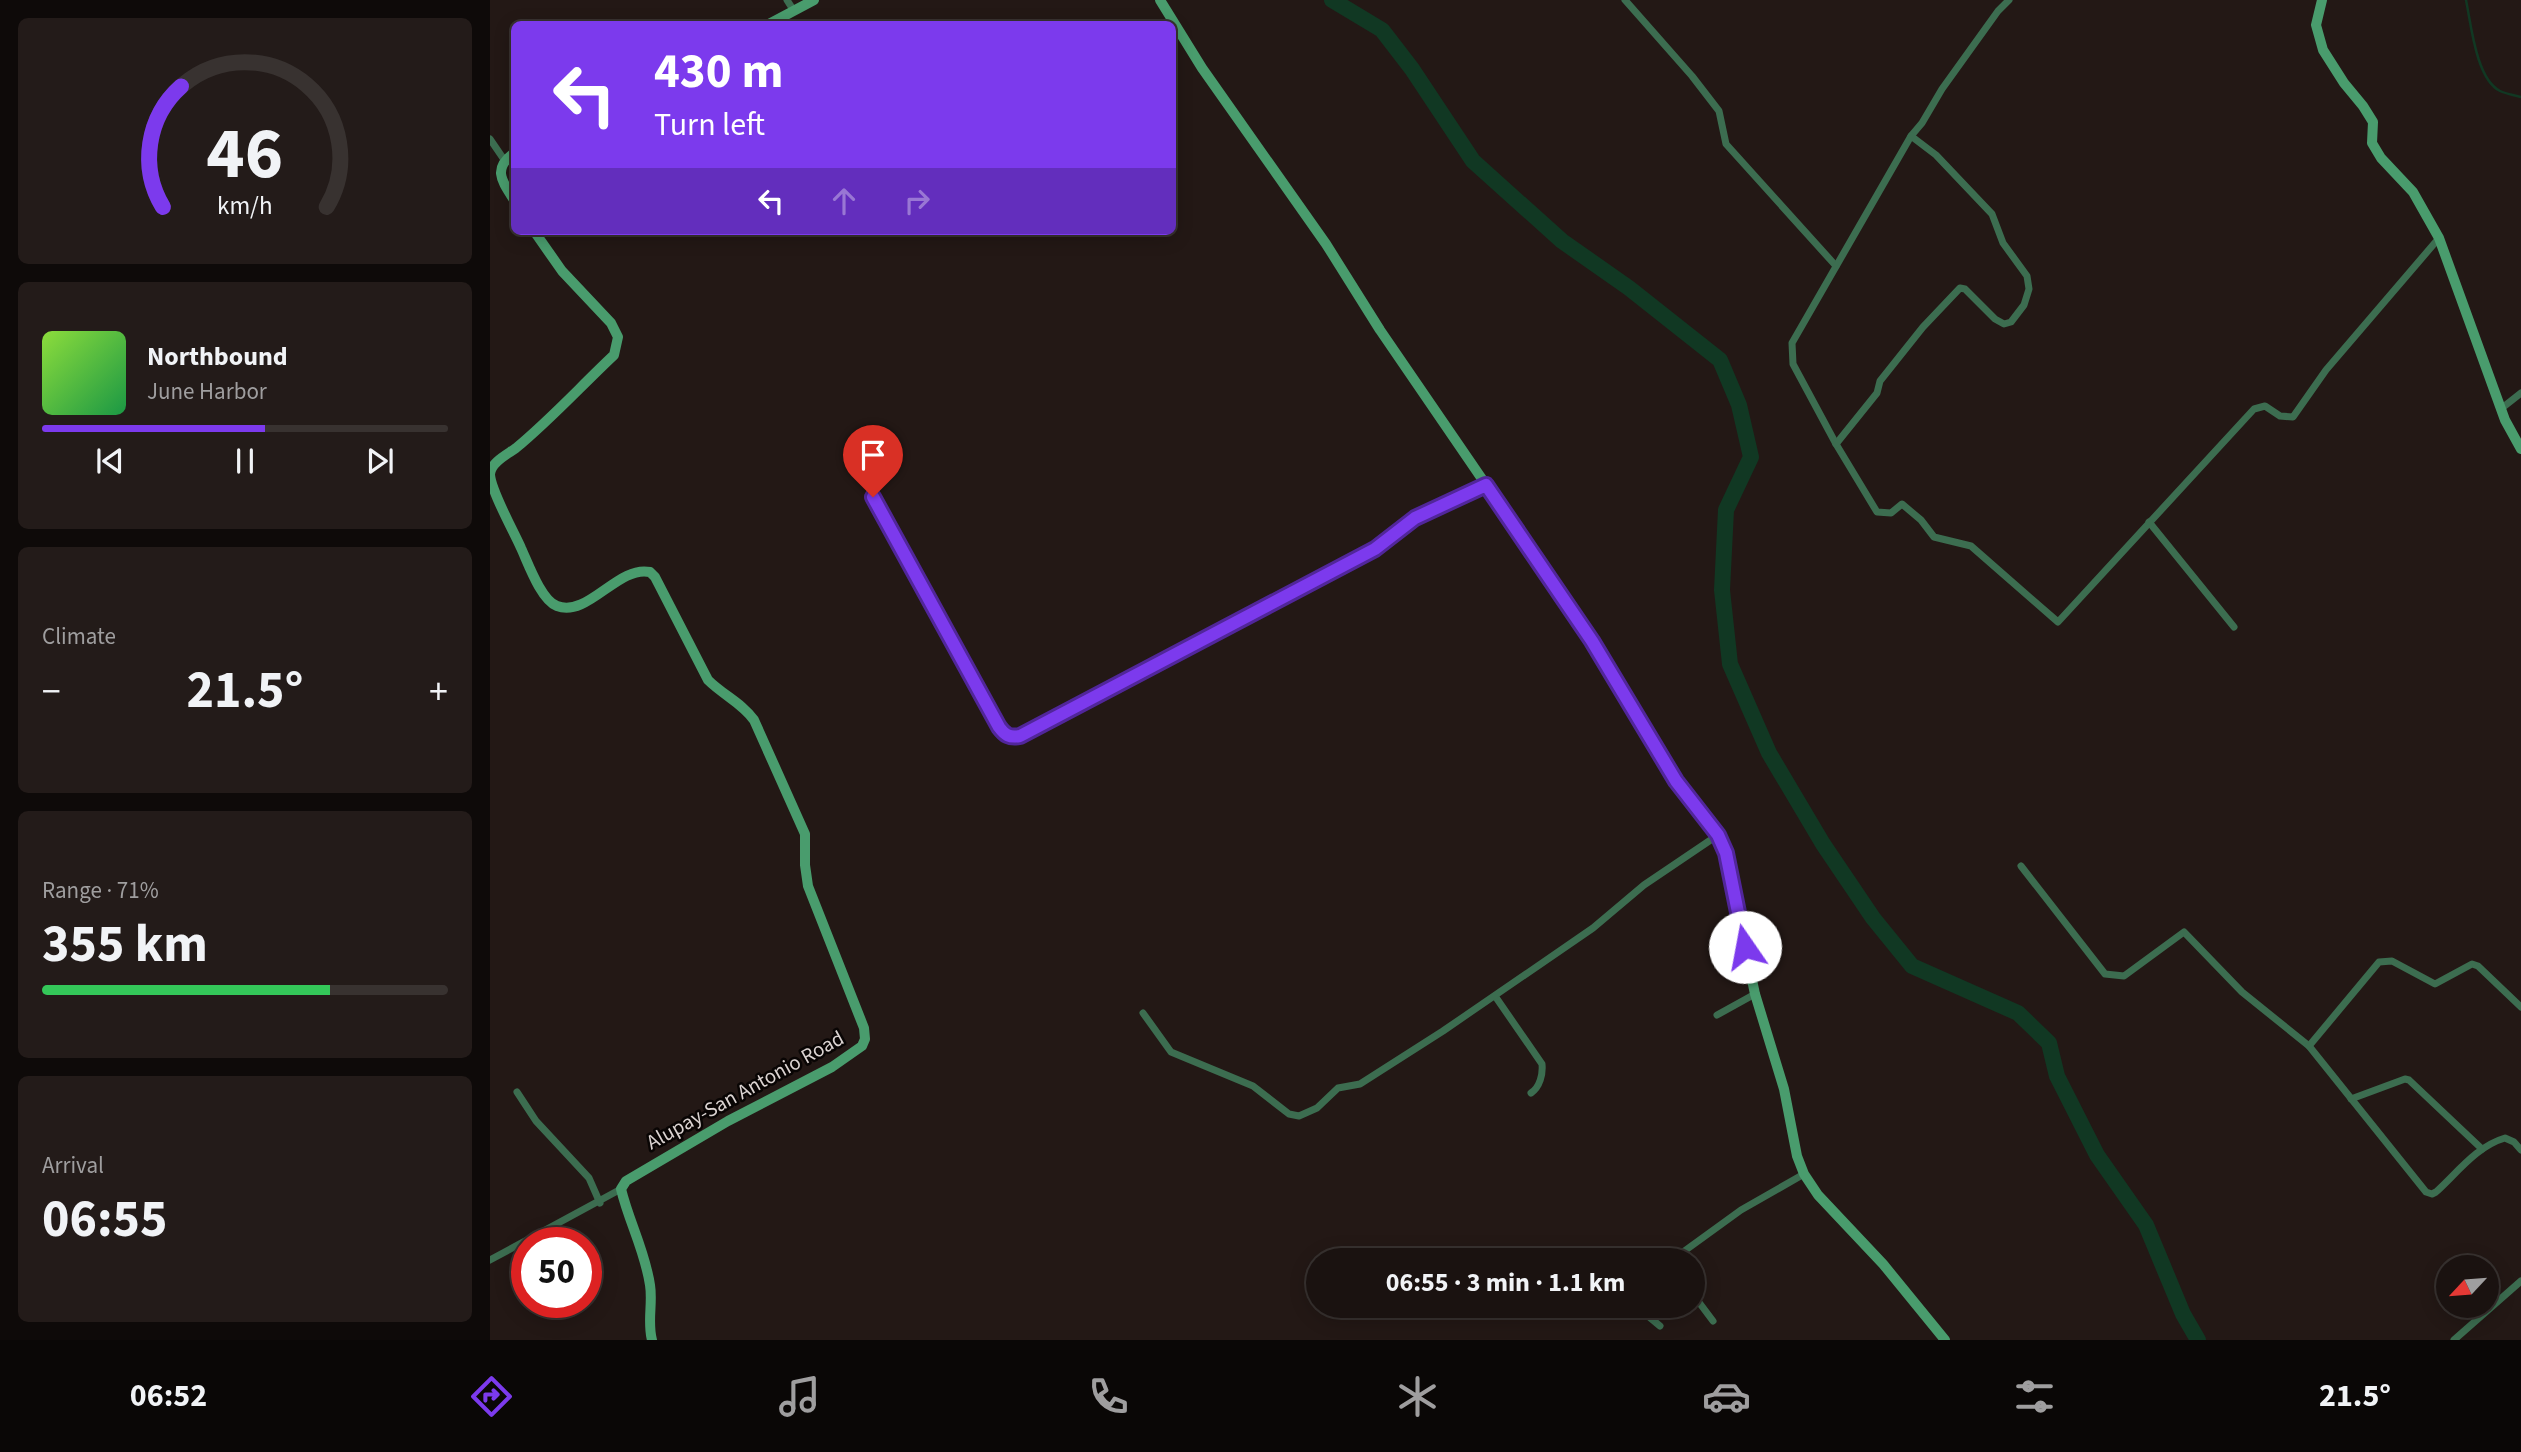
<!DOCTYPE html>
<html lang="en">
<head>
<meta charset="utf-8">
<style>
	:root { --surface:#1a1210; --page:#231b19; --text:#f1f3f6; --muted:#9f9e9f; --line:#383230; --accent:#7c3aed }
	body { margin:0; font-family:"Source Sans 3",sans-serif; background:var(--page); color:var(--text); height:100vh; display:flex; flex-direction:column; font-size:26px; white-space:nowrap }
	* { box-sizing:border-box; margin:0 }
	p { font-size:23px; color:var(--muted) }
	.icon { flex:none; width:38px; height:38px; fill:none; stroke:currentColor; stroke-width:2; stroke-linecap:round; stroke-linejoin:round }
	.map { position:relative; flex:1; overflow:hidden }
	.sheet { display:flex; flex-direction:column; gap:18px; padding:18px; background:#0e0a09; width:490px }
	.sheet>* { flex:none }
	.hud { position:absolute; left:21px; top:21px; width:665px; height:214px; border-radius:10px; box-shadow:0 4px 18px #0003,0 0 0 2px var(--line); background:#7c3aed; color:#fff; overflow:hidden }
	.needle { width:46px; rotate:244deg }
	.buttons { position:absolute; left:1946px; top:1255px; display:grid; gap:14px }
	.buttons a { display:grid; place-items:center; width:63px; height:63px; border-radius:50%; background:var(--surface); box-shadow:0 4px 18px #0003,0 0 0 2px var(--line); font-size:35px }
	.speed { position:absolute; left:21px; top:1227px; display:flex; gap:14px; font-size:35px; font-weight:700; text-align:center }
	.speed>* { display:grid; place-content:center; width:91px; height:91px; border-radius:50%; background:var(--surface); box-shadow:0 4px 18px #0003,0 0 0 2px var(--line); line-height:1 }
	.speed .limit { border:10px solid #d22; background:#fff; color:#111 }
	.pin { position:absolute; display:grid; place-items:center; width:60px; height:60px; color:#fff; margin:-72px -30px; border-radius:50% 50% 50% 0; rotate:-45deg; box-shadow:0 0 7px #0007 }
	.pin .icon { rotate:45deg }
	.me { position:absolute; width:77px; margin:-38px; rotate:348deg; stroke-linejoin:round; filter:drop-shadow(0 0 5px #0008) }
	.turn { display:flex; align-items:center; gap:24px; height:147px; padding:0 28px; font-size:32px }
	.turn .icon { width:91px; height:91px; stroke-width:2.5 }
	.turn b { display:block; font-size:49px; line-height:60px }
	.lanes { display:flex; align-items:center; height:66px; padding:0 28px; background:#0003; justify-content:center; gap:35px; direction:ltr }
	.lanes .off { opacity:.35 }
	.big { font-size:52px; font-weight:700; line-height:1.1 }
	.sheet .tile { flex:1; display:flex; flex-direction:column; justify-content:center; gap:10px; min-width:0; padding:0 24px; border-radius:10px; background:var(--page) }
	.sheet .dial { align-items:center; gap:0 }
	.dial svg { height:182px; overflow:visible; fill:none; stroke:var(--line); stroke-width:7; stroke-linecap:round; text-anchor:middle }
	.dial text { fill:var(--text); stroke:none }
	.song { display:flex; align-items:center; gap:21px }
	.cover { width:84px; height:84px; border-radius:10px; background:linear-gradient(135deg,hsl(90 70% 55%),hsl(140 70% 35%)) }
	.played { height:7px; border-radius:4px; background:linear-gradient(90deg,var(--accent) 55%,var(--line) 55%) }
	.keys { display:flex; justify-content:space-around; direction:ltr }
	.heat { display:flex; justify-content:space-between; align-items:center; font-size:38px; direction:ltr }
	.charge { height:10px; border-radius:5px; background:linear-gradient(90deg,#34c759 71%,var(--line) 0) }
	.trip { position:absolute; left:816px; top:1248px; width:399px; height:70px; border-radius:35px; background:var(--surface); box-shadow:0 4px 18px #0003,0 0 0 2px var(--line); font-weight:700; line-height:70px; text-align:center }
	.menu { display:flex; height:112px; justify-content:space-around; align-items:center; background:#0a0706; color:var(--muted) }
	.menu .icon { width:49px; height:49px }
	.menu .active { color:var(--accent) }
	.menu b { font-size:32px; color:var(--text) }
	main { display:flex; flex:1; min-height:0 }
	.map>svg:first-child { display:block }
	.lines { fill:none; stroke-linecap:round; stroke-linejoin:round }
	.stream { stroke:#113823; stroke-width:2.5 }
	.river { stroke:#113823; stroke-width:16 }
	.street { stroke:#3c6d50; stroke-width:7 }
	.secondary { stroke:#499c6d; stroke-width:10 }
	.route-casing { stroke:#51269a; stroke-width:18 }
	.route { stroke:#7c3aed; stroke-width:12 }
	.labels { text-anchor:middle; stroke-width:5; stroke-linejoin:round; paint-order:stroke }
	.street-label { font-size:21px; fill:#dbd3d1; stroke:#090504 }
</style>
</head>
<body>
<main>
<section class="sheet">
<div class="tile dial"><svg viewBox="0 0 100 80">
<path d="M14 69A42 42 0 1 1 86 69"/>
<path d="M14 69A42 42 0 0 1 22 16" stroke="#7c3aed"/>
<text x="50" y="56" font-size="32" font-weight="700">46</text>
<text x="50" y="72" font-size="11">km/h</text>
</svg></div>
<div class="tile">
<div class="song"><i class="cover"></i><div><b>Northbound</b><p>June Harbor</p></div></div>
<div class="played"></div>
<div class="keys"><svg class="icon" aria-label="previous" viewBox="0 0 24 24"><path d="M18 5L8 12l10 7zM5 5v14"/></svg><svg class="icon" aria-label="pause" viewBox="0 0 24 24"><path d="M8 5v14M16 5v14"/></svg><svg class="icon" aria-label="next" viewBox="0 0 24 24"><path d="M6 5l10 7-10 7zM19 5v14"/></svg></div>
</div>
<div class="tile"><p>Climate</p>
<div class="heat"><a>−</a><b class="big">21.5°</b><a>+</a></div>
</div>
<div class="tile"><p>Range · 71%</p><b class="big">355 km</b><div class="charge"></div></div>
<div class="tile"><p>Arrival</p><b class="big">06:55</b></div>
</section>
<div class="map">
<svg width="2031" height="1340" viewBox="0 0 2031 1340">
	<rect width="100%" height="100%" fill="#231815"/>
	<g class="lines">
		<path class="stream" d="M1976,0c5,24 10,79 34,91 6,3 14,4 21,6"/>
		<polyline class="river" points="842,0 892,30 922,69 983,161 1072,241 1139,288 1230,360 1249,405 1261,457 1236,510 1232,590 1240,664 1279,753 1333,844 1383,918 1422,966 1528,1013 1559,1043 1567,1076 1607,1155 1656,1225 1693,1314 1708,1340"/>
		<g class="street">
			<polyline points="297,0 304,11"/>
			<polyline points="1135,0 1202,76 1229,111 1236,144 1346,266"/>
			<polyline points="1519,0 1508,11 1452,89 1432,123 1421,136 1302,343 1303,364 1346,444 1387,512 1401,513 1412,504 1431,520 1444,537 1481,546 1568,622 1764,409 1775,406 1790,416 1803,417 1836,370 1949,238"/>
			<polyline points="0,139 15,161"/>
			<polyline points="2012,408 2031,393"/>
			<polyline points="1346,444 1387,393 1390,381 1433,327 1470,288 1475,289 1505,319 1514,324 1521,322 1534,305 1539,289 1537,276 1513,243 1502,214 1446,155 1421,136"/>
			<path d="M383,497l126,230c6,8 10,11 21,9l355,-187 39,-31 72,-32"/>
			<polyline points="1659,522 1744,627"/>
			<path d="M1531,866l84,108 19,2 60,-44 58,60 67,54 117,146 6,2 4,-2c21,-19 41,-46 69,-54l9,4 7,8"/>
			<path d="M1005,996l47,68c1,10 -2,23 -11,29"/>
			<polyline points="653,1013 681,1052 763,1086 799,1114 809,1116 827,1108 848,1088 870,1084 953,1031 1103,928 1154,885 1228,835"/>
			<polyline points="1227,1015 1265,994"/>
			<polyline points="1819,1046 1889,962 1902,961 1945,984 1982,964 1988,966 2031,1007"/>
			<polyline points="27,1092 46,1121 99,1178 110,1203"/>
			<polyline points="1861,1099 1915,1079 1919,1080 1992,1149"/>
			<polyline points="0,1260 131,1189"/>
			<polyline points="1182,1260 1251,1210 1314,1174"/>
			<polyline points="1202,1293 1223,1321"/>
			<polyline points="1155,1306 1158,1316 1170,1326"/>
			<polyline points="1964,1340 2031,1281"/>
		</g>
		<g class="secondary">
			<polyline points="670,0 712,68 836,244 890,330 1103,641 1187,781 1228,835 1235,853 1265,994 1294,1089 1307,1156 1314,1174 1328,1195 1393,1264 1455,1340"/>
			<polyline points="1832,0 1826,25 1833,50 1854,83 1873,106 1883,122 1882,143 1891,158 1923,192 1949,238 2015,420 2031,449"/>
			<polyline points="279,24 324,0"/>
			<path d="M24,153c-22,16 -12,28 0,47"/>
			<path d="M44,231l28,40 49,52 7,14 -4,18c-33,31 -64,65 -98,93 -8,6 -25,14 -26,26 0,15 24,58 31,74 7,15 20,52 36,58 31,12 61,-41 93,-34l5,5 53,103c15,15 34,23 46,40l51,114v31l3,21 56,142 1,11 -3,7 -30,21 -104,54 -102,60 -5,8c8,33 24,62 29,96 3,18 -3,37 2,55"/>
		</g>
	</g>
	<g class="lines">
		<g class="route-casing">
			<path id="route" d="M383,497l126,230c6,8 10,11 21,9l355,-187 40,-31 71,-33 106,156 84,140 42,54 8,18 19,94"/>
		</g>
		<use href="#route" class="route"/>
	</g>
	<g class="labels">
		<g class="street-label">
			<text transform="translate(255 1090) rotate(-29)" y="7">Alupay-San Antonio Road</text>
		</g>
	</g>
</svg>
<div class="buttons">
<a><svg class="needle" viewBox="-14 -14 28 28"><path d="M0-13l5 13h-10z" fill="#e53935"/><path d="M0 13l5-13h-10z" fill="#9f9e9f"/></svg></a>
</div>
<div class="speed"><div class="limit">50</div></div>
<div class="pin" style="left:383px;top:497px;background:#d93025"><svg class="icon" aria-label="arrive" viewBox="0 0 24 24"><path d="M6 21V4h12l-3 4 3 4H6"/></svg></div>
<svg class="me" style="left:1255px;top:947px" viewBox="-20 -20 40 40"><circle r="19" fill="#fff"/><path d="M0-13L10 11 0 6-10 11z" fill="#7c3aed"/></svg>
<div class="trip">06:55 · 3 min · 1.1 km</div>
<div class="hud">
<div class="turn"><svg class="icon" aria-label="left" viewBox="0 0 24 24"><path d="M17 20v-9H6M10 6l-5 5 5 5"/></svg><div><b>430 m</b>Turn left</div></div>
<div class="lanes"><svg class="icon" aria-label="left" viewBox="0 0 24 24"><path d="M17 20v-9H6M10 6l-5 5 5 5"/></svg><svg class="icon off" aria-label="ahead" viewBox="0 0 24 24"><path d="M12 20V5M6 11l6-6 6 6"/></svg><svg class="icon off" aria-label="right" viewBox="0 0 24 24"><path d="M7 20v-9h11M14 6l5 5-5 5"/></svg></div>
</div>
</div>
</main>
<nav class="menu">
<b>06:52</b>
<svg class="icon active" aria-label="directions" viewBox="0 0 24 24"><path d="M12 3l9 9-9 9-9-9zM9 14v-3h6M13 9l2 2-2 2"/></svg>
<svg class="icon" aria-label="music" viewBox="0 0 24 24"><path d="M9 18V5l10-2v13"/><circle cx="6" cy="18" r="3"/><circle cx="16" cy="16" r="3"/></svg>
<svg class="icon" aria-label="phone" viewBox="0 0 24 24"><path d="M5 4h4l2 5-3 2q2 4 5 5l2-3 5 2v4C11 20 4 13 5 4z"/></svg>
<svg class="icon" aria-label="climate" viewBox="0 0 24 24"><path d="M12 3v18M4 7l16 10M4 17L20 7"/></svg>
<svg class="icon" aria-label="car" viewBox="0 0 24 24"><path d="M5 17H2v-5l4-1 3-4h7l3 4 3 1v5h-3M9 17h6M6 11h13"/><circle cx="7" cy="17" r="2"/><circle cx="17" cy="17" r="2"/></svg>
<svg class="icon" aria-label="filters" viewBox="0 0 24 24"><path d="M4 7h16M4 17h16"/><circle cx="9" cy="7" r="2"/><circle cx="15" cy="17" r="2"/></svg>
<b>21.5°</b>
</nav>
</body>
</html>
